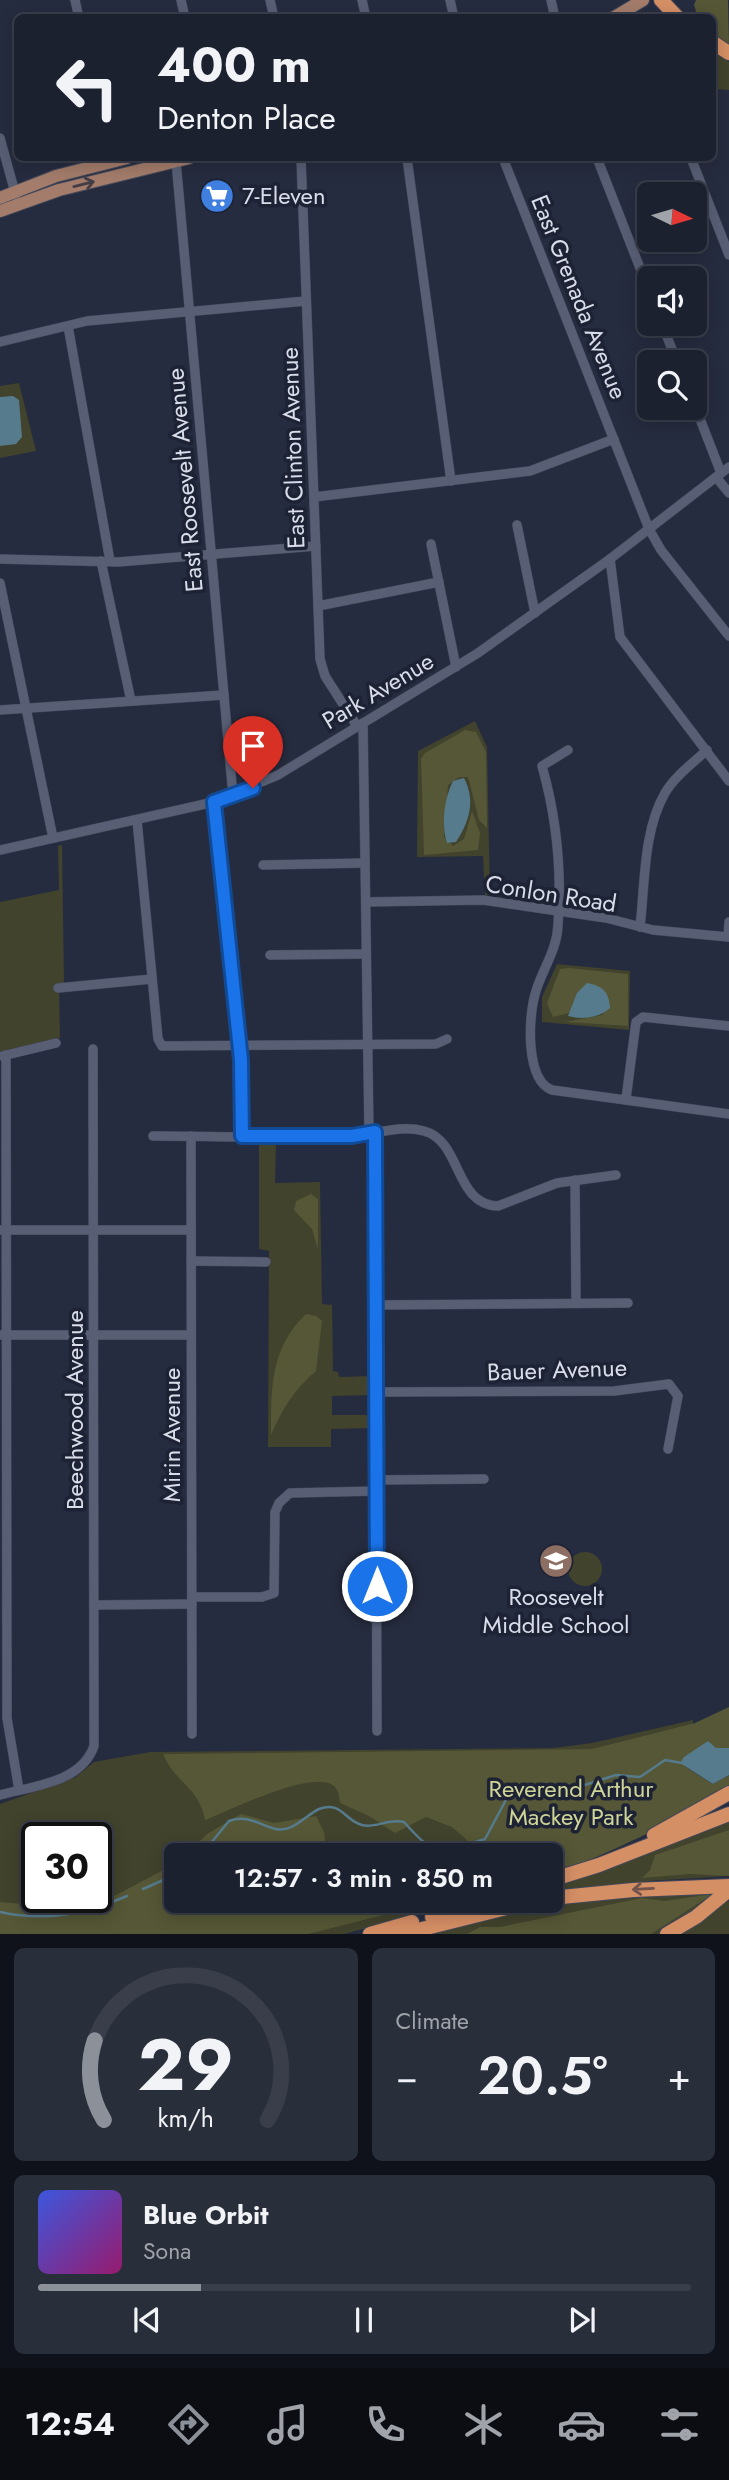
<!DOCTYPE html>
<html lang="en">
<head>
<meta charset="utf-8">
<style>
	:root { --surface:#1c212f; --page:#292e3b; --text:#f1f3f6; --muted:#a0a3aa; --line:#3a3e4b; --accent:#8c9099 }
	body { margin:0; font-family:Jost,sans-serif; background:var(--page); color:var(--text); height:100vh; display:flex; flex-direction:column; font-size:26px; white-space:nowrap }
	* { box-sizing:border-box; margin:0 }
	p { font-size:23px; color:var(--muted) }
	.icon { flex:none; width:38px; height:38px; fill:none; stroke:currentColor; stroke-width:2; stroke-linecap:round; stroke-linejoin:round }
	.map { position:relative; height:1934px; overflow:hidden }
	.details { display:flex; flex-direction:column; gap:14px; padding:14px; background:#0f121a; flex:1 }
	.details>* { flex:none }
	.top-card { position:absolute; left:14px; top:14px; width:702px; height:147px; border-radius:10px; box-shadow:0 4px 18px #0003,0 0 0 2px var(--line); background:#1c212f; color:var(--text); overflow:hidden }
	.needle { width:46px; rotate:95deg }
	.controls { position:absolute; left:637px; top:182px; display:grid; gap:14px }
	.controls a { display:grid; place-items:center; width:70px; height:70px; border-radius:10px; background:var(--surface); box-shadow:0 4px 18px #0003,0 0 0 2px var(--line); font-size:35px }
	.speed { position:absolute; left:21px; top:1822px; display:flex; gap:14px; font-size:35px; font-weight:700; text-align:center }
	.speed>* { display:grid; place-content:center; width:91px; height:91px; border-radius:50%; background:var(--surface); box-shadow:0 4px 18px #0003,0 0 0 2px var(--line); line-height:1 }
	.speed .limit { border:4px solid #111; border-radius:10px; background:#fff; color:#111 }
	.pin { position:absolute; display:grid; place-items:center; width:60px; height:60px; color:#fff; margin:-72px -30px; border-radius:50% 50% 50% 0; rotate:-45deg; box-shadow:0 0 7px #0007 }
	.pin .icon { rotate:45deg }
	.me { position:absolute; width:77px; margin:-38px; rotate:0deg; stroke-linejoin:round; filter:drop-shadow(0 0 5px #0008) }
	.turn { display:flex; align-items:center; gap:24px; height:147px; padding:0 28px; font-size:32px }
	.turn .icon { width:91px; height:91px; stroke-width:2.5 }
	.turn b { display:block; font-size:49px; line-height:60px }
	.big { font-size:52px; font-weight:600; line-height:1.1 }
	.details .card { flex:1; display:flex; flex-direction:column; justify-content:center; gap:10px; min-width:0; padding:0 24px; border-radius:10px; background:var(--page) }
	.details .dial { align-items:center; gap:0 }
	.dial svg { height:182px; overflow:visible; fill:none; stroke:var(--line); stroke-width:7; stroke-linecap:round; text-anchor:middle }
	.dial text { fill:var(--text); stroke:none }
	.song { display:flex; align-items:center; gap:21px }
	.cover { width:84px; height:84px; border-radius:10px; background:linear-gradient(135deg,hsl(230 70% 55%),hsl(320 70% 35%)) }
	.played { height:7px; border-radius:4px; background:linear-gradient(90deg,var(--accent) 25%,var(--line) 25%) }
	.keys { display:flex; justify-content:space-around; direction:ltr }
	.heat { display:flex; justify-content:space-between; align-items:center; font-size:38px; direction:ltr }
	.details .tiles { flex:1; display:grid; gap:14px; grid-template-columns:1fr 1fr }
	.card:last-child { grid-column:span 2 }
	.trip { position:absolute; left:164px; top:1843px; width:399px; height:70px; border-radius:10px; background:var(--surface); box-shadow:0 4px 18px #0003,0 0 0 2px var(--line); font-weight:600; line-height:70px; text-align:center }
	.dock { display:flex; height:112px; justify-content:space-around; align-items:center; background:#0b0d13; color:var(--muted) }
	.dock .icon { width:49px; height:49px }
	.dock .active { color:var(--accent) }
	.dock b { font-size:32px; color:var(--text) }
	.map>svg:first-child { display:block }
	.green { fill:#41432c; fill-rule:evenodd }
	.forest { fill:#555736 }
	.water { fill:#567b8d }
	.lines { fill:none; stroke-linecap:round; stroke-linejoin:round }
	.stream { stroke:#567b8d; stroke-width:2.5 }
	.minor-casing { stroke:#444859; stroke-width:10 }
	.major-casing { stroke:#444859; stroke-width:14 }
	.highway-casing { stroke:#444859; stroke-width:16 }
	.minor { stroke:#585f75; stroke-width:9 }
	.major { stroke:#a37c6b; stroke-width:12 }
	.highway { stroke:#d58f65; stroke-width:14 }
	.oneway { stroke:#453d45 }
	.oneway2 { stroke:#70534b }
	.route-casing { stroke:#114b97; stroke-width:18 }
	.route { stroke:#1a73e8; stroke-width:12 }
	.labels { text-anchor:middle; stroke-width:7; stroke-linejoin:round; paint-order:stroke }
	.poi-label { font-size:24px; fill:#d9ddea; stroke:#1d2235; text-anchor:start }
	.street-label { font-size:24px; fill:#d9ddea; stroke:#1d2235 }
	.park-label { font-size:24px; fill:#cfd497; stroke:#1d2235 }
</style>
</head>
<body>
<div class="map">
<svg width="729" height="1934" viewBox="0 0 729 1934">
	<rect width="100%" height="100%" fill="#262c3f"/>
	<g class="green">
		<polygon points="712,51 729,62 729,90 716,89 712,81"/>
		<polygon points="19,383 36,451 0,458 0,386"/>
		<polygon points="475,721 487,747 490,895 485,895 483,856 417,857 418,751"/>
		<polygon points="62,845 64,983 59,984 60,1038 0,1052 0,902 59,890 58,846"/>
		<polygon points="557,964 630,971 629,1030 542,1022 542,997"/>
		<polygon points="259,1139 276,1140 275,1183 320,1182 322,1304 332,1305 333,1371 338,1372 339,1377 374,1376 373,1395 332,1396 332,1415 373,1415 373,1428 331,1429 331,1447 268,1447 269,1251 259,1249"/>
		<circle cx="585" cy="1569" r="17"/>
		<path d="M693,1720l-11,95 -131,40h-374v45l289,1 -122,33h-344v-130l76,-27 18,-15 56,-10 403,-4 39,-5zM37,1838h59v59h-59z"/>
		<polygon points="729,1817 729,1876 648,1881 551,1894 551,1884"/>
		<polygon points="722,1891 660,1934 421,1934 580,1899"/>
		<polygon points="729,1901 729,1934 678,1934"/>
	</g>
	<g class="forest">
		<polygon points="696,0 728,0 729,46 712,34 712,18 698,17 694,5"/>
		<polygon points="465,730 476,732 486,752 487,828 479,820 468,777 459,777 448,785 444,837 453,846 464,839 472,811 480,833 478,850 424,855 421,759 425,753"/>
		<polygon points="569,968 628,974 628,1026 565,1022 602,1015 605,1004 553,1017 547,1003 560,969"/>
		<polygon points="311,1194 318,1199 318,1249 312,1229 294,1210 296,1201"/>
		<path d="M306,1314l10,2 6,5 -6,50c-22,19 -33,37 -45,64 0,-46 -1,-87 35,-121z"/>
		<path d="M729,1707v41h-13l-32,18 29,18 16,-9v14c-57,35 -116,62 -178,87v-21h-86l2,-15 -15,-13 -26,-10 -31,16 -26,-17 -29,-13c-1,-7 -1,-15 -9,-19 -25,-12 -100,26 -126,36 -6,-33 -30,-37 -42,-66l429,-5 103,-26z"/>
		<polygon points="241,1814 274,1823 316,1816 324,1832 327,1855 185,1855 207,1834"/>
		<polygon points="729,1830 729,1876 690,1874 642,1878 650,1870 655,1855"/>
		<polygon points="177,1863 177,1900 439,1901 308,1934 0,1934 0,1902 57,1907 114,1896"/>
		<polygon points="713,1894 651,1934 467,1934 480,1927 500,1927 642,1898 664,1901"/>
	</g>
	<g class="water">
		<polygon points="13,396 19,400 22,437 16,444 0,446 0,397"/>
		<path d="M464,778c12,23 5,44 -8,64l-9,1c-6,-18 -3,-44 6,-62z"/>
		<path d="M587,983c16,3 22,9 23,25 -12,10 -27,12 -42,8l9,-23z"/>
		<polygon points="708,1741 716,1748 729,1748 729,1775 713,1784 680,1763 684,1757"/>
	</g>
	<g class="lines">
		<g class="stream">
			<path d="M201,1855l28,-34c19,-7 30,4 47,8 16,4 30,-14 43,-20 23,-8 25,11 43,16 12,4 27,-7 42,-3 34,38 34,31 81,17l22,-41 62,-8 47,-15 24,2 25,-17 17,3"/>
			<polyline points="143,1889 177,1874"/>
			<path d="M0,1912c45,10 86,2 127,-16"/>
		</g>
		<g class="minor-casing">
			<g id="minor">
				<polyline points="75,0 79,18"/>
				<polyline points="181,0 185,18"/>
				<polyline points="270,0 274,18"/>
				<polyline points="362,0 366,18"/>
				<polyline points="450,0 454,18"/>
				<polyline points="551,0 555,18"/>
				<polyline points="0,138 16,196"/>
				<polyline points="301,158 320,659 325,676 357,726"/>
				<polyline points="407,158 451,481"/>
				<polyline points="503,158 649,529 661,550 729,636"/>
				<polyline points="597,158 649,291"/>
				<polyline points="691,158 729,255"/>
				<polyline points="176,161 233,796"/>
				<polyline points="662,324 677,362"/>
				<polyline points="68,326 110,561"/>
				<polyline points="0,342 87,321 306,301"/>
				<polyline points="695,406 721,473"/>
				<polyline points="716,477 729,493"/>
				<polyline points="314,497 530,471 614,439"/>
				<polyline points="517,525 535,613"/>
				<polyline points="431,544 456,667"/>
				<polyline points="0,559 118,562 316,546"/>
				<polyline points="610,559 620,637 729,781"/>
				<polyline points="101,561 131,701"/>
				<polyline points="0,583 53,838"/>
				<polyline points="318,606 439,582"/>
				<polyline points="0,710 224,695"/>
				<polyline points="363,723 369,1133"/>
				<path d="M568,750l-26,16c15,53 20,104 16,159 -1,25 -15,43 -22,66 -8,24 -11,89 16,99l177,24"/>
				<polyline points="214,802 241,1060 242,1136"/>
				<polyline points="137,820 158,1039 162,1046 436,1044 447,1039"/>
				<polyline points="0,850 214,802 278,775 478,653 610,559 729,467"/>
				<polyline points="263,865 365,863"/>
				<polyline points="366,902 483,900 606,918 653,930 729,937"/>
				<path d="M640,927c5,-42 3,-96 25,-134 10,-17 28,-30 42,-43"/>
				<polyline points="728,937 729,922"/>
				<polyline points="270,955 366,954"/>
				<polyline points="58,988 152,979"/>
				<polyline points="6,1055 7,1718 19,1790"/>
				<polyline points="2,1056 56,1043"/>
				<polyline points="626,1099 636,1022 643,1017 729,1026"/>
				<polyline points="375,1132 377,1731"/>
				<path d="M153,1136c65,0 131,3 197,0 24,-1 49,-12 74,-5 38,10 30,74 74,75l59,-23 59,-8"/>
				<polyline points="191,1136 192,1734"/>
				<polyline points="575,1180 576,1303"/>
				<polyline points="0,1230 191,1230"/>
				<polyline points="191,1261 266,1262"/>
				<polyline points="376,1305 628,1303"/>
				<polyline points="0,1335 191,1335"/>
				<polyline points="377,1392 614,1391 669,1384 678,1396 668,1449"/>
				<polyline points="377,1480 484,1479"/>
				<polyline points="192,1597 262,1597 274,1593 275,1512 279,1503 290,1493 377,1491"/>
				<polyline points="95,1605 192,1604"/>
				<path d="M0,1795c33,-9 81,-12 94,-49l-1,-697"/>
			</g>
		</g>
		<g class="major-casing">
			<g id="major">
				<polyline points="613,18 643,0"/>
				<polyline points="0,198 56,176 127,158"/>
				<polyline points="0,211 59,190 189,158"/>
			</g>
		</g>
		<g class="highway-casing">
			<g id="highway">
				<polyline points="661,0 678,18"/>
				<polyline points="712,42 729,53"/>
				<polyline points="654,1835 729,1793"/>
				<polyline points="551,1880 599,1865 729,1814"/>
				<polyline points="551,1898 633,1890 729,1886"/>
				<polyline points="432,1917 487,1900"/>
				<polyline points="370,1934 412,1922"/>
				<polyline points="402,1934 538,1900"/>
				<polyline points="667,1934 696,1917 729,1890"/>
			</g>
		</g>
		<use href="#minor" class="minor"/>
		<use href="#major" class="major"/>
		<use href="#highway" class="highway"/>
	</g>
	<defs><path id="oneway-shaft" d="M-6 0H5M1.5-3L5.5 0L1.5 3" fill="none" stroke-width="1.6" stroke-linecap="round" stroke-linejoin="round" transform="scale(1.75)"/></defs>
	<use class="oneway" href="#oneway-shaft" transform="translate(84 184) rotate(-14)"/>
	<use class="oneway2" href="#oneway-shaft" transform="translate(643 1889) rotate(177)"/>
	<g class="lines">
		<g class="route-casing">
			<polyline id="route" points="253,788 214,802 241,1060 242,1136 352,1136 375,1132 377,1586"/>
		</g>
		<use href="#route" class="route"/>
	</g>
	<defs>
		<g id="supermarket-disc" transform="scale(1.75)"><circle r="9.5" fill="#3f7fe0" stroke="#1d2235"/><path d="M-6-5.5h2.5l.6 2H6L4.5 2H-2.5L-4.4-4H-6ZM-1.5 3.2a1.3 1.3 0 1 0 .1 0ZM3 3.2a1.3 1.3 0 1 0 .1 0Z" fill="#fff"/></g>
		<g id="school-disc" transform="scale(1.75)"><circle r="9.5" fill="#8d6e63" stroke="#1d2235"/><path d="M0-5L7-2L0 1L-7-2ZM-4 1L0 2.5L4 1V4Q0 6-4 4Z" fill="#fff"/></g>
	</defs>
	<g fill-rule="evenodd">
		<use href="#supermarket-disc" x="217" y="196"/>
		<use href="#school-disc" x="556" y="1561"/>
	</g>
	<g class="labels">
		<g class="poi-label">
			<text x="242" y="204">7-Eleven</text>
			<text x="556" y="1605" text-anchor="middle">Roosevelt<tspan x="556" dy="28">Middle School</tspan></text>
		</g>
		<g class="street-label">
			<text transform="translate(579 297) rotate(68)" y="8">East Grenada Avenue</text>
			<text transform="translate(293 448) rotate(-92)" y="8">East Clinton Avenue</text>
			<text transform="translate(185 480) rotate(-95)" y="8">East Roosevelt Avenue</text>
			<text transform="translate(378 691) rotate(-31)" y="8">Park Avenue</text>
			<text transform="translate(551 894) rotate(9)" y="8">Conlon Road</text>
			<text transform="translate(557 1370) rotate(-2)" y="8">Bauer Avenue</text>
			<text transform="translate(75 1410) rotate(-90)" y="8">Beechwood Avenue</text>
			<text transform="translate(172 1435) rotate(-90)" y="8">Mirin Avenue</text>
		</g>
		<g class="park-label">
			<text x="571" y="1797">Reverend Arthur<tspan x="571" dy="28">Mackey Park</tspan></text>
		</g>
	</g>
</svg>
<div class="controls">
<a><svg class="needle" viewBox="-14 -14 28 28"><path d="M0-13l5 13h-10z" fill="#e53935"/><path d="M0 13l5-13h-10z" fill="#a0a3aa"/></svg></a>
<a><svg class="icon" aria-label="sound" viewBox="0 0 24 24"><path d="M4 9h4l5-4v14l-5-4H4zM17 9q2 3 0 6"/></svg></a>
<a><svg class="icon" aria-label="search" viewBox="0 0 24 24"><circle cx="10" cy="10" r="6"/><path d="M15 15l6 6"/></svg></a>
</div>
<div class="speed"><div class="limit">30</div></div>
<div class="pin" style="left:253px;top:788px;background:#d93025"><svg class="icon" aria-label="arrive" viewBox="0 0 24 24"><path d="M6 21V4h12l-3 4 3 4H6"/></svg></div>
<svg class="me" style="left:377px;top:1586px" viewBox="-20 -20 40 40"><circle r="17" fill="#1a73e8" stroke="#fff" stroke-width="3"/><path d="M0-11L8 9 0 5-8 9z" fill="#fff"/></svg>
<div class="trip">12:57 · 3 min · 850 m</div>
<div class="top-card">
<div class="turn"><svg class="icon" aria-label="left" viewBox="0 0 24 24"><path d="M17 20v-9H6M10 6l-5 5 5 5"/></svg><div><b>400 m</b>Denton Place</div></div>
</div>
</div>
<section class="details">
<div class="tiles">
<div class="card dial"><svg viewBox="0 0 100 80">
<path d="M14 69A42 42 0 1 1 86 69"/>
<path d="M14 69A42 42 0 0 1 10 34" stroke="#8c9099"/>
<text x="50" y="56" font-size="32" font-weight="700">29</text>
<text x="50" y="72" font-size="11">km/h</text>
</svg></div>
<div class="card"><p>Climate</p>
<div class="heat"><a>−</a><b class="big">20.5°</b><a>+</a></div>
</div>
<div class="card">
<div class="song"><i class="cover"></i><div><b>Blue Orbit</b><p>Sona</p></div></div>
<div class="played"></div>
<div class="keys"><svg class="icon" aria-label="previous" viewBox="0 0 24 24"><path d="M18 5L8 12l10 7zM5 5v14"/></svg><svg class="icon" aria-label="pause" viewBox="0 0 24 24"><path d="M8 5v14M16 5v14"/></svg><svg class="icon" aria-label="next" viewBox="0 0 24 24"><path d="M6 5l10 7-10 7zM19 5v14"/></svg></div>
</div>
</div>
</section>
<nav class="dock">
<b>12:54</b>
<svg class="icon active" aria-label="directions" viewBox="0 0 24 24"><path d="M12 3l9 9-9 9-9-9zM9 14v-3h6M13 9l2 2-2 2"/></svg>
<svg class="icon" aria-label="music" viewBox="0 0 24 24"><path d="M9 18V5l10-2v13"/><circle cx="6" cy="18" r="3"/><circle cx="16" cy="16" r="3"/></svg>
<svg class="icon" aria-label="phone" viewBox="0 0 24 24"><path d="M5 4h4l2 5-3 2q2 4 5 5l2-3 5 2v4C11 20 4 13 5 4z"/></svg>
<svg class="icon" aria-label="climate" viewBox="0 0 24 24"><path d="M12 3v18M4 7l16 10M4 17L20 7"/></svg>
<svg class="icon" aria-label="car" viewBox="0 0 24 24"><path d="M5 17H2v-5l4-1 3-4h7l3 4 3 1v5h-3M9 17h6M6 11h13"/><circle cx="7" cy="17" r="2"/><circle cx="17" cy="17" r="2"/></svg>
<svg class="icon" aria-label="filters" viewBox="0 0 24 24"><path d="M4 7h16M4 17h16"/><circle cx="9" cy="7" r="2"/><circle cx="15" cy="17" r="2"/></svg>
</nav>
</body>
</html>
